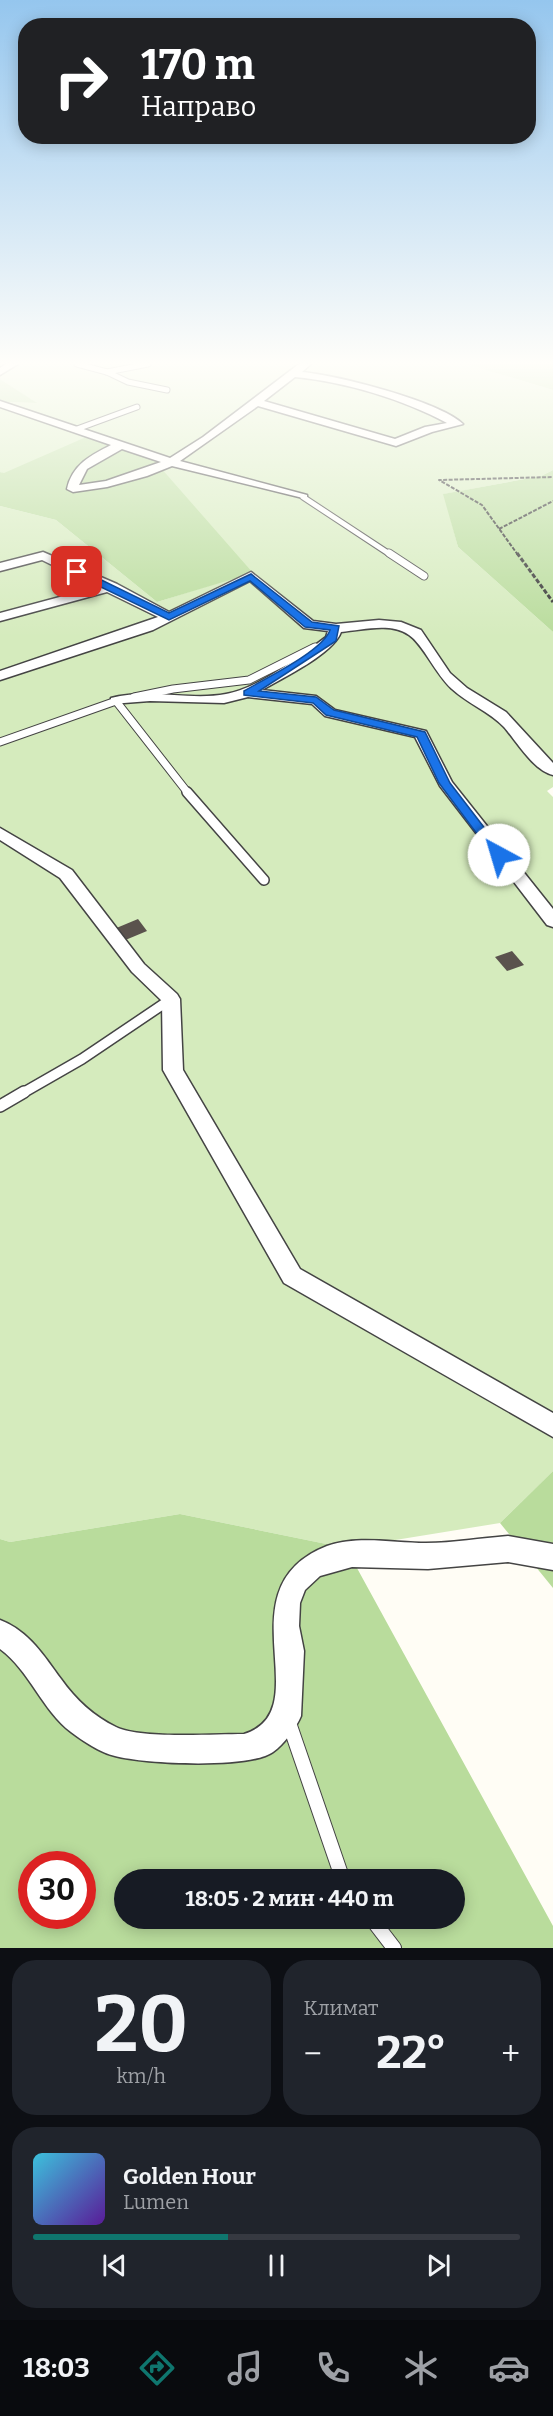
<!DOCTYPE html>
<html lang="ru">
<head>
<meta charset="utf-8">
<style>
	:root { --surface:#171b24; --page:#20242c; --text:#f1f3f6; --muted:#9ea1a6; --line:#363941; --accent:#0f766e }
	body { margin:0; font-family:Bitter,serif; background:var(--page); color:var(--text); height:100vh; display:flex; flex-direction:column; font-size:22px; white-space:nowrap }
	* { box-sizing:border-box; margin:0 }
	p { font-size:20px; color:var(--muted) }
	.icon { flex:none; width:33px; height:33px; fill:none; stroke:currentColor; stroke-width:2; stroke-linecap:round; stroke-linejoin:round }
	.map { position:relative; height:1948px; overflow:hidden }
	.drawer { display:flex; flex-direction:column; gap:12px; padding:12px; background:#0d0f14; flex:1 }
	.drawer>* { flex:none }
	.guide { position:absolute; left:18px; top:18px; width:518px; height:126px; border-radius:24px; box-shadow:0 3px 15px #0003; background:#202124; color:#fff; overflow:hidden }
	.speed { position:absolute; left:18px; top:1851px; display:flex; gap:12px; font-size:30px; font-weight:700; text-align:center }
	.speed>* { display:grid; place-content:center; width:78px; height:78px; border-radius:50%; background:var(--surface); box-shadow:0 3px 15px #0003; line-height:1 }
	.speed .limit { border:9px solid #d22; background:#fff; color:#111 }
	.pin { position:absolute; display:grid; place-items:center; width:51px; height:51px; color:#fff; margin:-26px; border-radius:12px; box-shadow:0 3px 9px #0006 }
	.me { position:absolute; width:66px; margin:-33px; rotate:321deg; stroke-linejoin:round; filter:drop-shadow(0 0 4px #0008) }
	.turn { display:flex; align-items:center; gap:21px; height:126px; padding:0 24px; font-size:27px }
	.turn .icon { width:78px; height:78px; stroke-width:2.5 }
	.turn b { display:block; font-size:42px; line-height:51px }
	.big { font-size:45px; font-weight:700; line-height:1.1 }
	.drawer .card { flex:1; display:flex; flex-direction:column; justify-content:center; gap:9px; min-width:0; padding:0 21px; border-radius:24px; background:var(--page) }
	.drawer .dial { align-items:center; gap:0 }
	.dial b { font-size:78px; line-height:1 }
	.song { display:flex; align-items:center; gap:18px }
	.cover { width:72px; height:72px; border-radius:9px; background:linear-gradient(135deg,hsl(190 70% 55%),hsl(270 70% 35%)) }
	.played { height:6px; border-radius:3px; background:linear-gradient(90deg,var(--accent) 40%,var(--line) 40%) }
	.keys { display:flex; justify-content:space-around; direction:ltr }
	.heat { display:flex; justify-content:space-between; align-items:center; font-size:33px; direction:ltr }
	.drawer .tiles { flex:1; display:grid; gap:12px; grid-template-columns:1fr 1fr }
	.card:last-child { grid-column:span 2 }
	.trip { position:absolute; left:114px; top:1869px; width:351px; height:60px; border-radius:30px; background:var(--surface); box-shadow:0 3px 15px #0003; font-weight:700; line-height:60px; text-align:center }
	.menu { display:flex; height:96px; justify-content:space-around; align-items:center; background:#090b0e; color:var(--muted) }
	.menu .icon { width:42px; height:42px }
	.menu .selected { color:var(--accent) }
	.menu b { font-size:27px; color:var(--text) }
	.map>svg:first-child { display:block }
	.green { fill:#d5ebbd }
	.forest { fill:#b9dc9c; fill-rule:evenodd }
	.building { fill:#5a524d }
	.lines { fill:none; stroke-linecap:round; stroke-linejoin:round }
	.service-far4-casing { stroke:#444; stroke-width:7 }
	.service-far3-casing { stroke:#444; stroke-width:9 }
	.service-far2-casing { stroke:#444; stroke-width:12 }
	.service-far1-casing { stroke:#444; stroke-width:14 }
	.service-casing { stroke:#444; stroke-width:16 }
	.minor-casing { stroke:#444; stroke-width:3 }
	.path-far1 { stroke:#333; stroke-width:2; stroke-dasharray:4 1.5; stroke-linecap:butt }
	.path { stroke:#333; stroke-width:3; stroke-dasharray:4.5 2; stroke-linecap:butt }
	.service-far4 { stroke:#fff; stroke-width:5 }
	.service-far3 { stroke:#fff; stroke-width:7 }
	.service-far2 { stroke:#fff; stroke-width:9 }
	.service-far1 { stroke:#fff; stroke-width:11 }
	.service { stroke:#fff; stroke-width:14 }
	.minor { fill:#fff; fill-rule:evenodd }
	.route { fill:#1a73e8; stroke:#114b97; stroke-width:1.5 }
</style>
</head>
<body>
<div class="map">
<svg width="553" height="1948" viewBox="0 0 553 1948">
	<rect width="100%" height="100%" fill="#fffdf5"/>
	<polygon class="green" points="0,364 467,364 553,390 553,470 541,476 444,494 458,547 553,632 553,787 547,791 553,797 553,1471 500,1523 346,1548 180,1514 10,1542 0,1539 0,506 56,520 157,602 253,572 0,472 0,402 36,403 0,379"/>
	<g class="forest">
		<polygon points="467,364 553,364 553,390 469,365"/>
		<polygon points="0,379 37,403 0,402"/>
		<polygon points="93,434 153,459 253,573 157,602 56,520 0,506 0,472 4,473"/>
		<polygon points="553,470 553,632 458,547 443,494 541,476"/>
		<polygon points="553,1471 553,1588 500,1523"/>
		<path d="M180,1514l166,34 207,378v22h-553v-409l10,3zM32,1864h50v52h-50zM124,1880h330v38h-330z"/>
	</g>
	<g class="building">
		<polygon points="138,919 147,931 123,941 114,929"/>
		<polygon points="512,951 524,965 507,971 495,957"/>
	</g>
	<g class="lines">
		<g class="service-far4-casing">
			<g id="service-far4">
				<polyline points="77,364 107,372 128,382 167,390"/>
				<polyline points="107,372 148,364"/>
				<polyline points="77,429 137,407"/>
				<polyline points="303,497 391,555"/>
			</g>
		</g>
		<g class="service-far3-casing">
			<g id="service-far3">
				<polyline points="389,553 424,576"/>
				<polyline points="134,697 173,689 249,680 315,647"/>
				<polyline points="0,742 116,701 188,793"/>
			</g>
		</g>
		<g class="service-far2-casing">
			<g id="service-far2">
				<polyline points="187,792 264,880"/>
				<polyline points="21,1094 82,1059 171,999"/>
			</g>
		</g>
		<g class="service-far1-casing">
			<polyline id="service-far1" points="0,1106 24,1092"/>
		</g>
		<g class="service-casing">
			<g id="service">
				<polyline points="288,1720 343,1880"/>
				<polyline points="371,1918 394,1948"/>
			</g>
		</g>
		<g class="minor-casing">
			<g id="minor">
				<polygon points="6,364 18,364 0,375 0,368"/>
				<path d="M299,364h12l-9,8c34,3 137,29 161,52l-31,8 -36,14 -138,-40 -78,55 127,34v4l-135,-33 -25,10 -40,11 -34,5 -6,-3c5,-24 24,-34 44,-44l-111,-38v-6l170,57 33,-21zM295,377c51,5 107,22 152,46l-22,4 -30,12 -131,-38zM122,449l39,13 -55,19 -27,4 8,-16z"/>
				<path d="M43,552l74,32 52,28 82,-40 62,49 23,3 43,-4 22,2 20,8 29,43 17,15 39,24 47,51v12c-20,-5 -36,-33 -49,-48 -15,-16 -36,-23 -52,-38 -16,-14 -29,-45 -43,-54 -18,-13 -47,-5 -68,-3 -8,22 -57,45 -79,58l54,6 19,14 91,21 26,51 101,127v18l-6,-2 -107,-139 -25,-49 -90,-21 -13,-12 -64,-7 -24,6 -74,-2 -39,3v-6c40,-10 79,3 115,-4 31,-5 75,-38 100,-57l2,-6 -24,-3 -54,-47 -97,49 -153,50v-9l158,-54 -51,-25 -107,29v-8l97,-26 -55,-27 -42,11v-8z"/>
				<polygon points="0,828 72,870 144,964 177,994 180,999 183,1070 300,1269 553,1413 553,1437 284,1283 163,1070 162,1001 132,972 60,878 0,840"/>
				<path d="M508,1536l45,8v26l-45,-8 -80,7 -76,-2 -32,9 -15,14 -5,13 -1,23 5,25 -3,65c-5,12 -17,28 -28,36 -23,17 -129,12 -158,4 -14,-3 -32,-15 -44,-24 -29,-22 -41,-61 -71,-83v-29c29,11 44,36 61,59 15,21 32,37 55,48 25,12 97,7 128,7 77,-24 -24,-146 83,-188 30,-11 68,-3 99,-3 27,0 55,-5 82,-7z"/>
			</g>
		</g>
		<g class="path-far1">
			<polyline points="499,529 553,501"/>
			<polyline points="518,555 482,505 439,480 553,477"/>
		</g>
		<polyline class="path" points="517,553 553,602"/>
		<use href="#service-far4" class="service-far4"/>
		<use href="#service-far3" class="service-far3"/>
		<use href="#service-far2" class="service-far2"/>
		<use href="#service-far1" class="service-far1"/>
		<use href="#service" class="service"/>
		<use href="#minor" class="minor"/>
	</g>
	<linearGradient id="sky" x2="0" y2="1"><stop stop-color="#95c6ee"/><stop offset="0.57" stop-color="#fffefa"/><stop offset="1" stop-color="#fffefa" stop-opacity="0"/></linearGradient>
	<rect width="553" height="637" fill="url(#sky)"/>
	<path class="route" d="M74,570h7l88,43 82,-39 61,48 27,4 -3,15 -77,50 57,6 18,13 91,22 25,51 53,69v6h-8l-56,-75 -22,-46 -91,-22 -13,-12 -69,-8v-4c20,-12 79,-40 86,-61l-25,-3 -55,-46 -81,39 -95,-46z"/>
</svg>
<div class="speed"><div class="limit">30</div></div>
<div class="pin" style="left:77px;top:572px;background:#d93025"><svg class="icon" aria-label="arrive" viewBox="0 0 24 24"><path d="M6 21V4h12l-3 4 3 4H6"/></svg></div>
<svg class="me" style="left:499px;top:855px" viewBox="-20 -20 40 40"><circle r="19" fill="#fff"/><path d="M0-13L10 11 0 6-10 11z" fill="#1a73e8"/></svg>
<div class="trip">18:05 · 2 мин · 440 m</div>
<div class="guide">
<div class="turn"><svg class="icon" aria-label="right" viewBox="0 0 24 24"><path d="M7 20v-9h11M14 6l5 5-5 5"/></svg><div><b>170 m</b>Направо</div></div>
</div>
</div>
<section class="drawer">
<div class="tiles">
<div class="card dial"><b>20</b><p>km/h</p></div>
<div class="card"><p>Климат</p>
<div class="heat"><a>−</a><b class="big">22°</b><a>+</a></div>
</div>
<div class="card">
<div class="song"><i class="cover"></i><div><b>Golden Hour</b><p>Lumen</p></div></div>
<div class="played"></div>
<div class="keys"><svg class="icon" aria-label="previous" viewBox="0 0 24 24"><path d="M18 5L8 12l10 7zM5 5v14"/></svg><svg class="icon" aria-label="pause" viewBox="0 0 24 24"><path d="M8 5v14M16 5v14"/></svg><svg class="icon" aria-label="next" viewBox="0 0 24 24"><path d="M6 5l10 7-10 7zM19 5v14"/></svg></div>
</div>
</div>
</section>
<nav class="menu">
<b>18:03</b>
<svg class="icon selected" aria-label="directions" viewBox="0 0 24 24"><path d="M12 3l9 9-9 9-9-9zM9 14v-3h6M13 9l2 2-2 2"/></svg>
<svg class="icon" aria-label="music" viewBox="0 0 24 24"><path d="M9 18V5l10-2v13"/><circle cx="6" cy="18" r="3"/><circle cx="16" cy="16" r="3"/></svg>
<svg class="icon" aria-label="phone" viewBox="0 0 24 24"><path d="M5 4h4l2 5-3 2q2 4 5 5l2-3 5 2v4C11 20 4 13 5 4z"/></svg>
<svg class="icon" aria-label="climate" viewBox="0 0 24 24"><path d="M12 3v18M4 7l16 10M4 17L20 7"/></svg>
<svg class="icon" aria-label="car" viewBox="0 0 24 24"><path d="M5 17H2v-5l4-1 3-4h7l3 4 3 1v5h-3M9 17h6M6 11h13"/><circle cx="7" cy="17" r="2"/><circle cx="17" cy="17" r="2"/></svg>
</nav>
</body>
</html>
